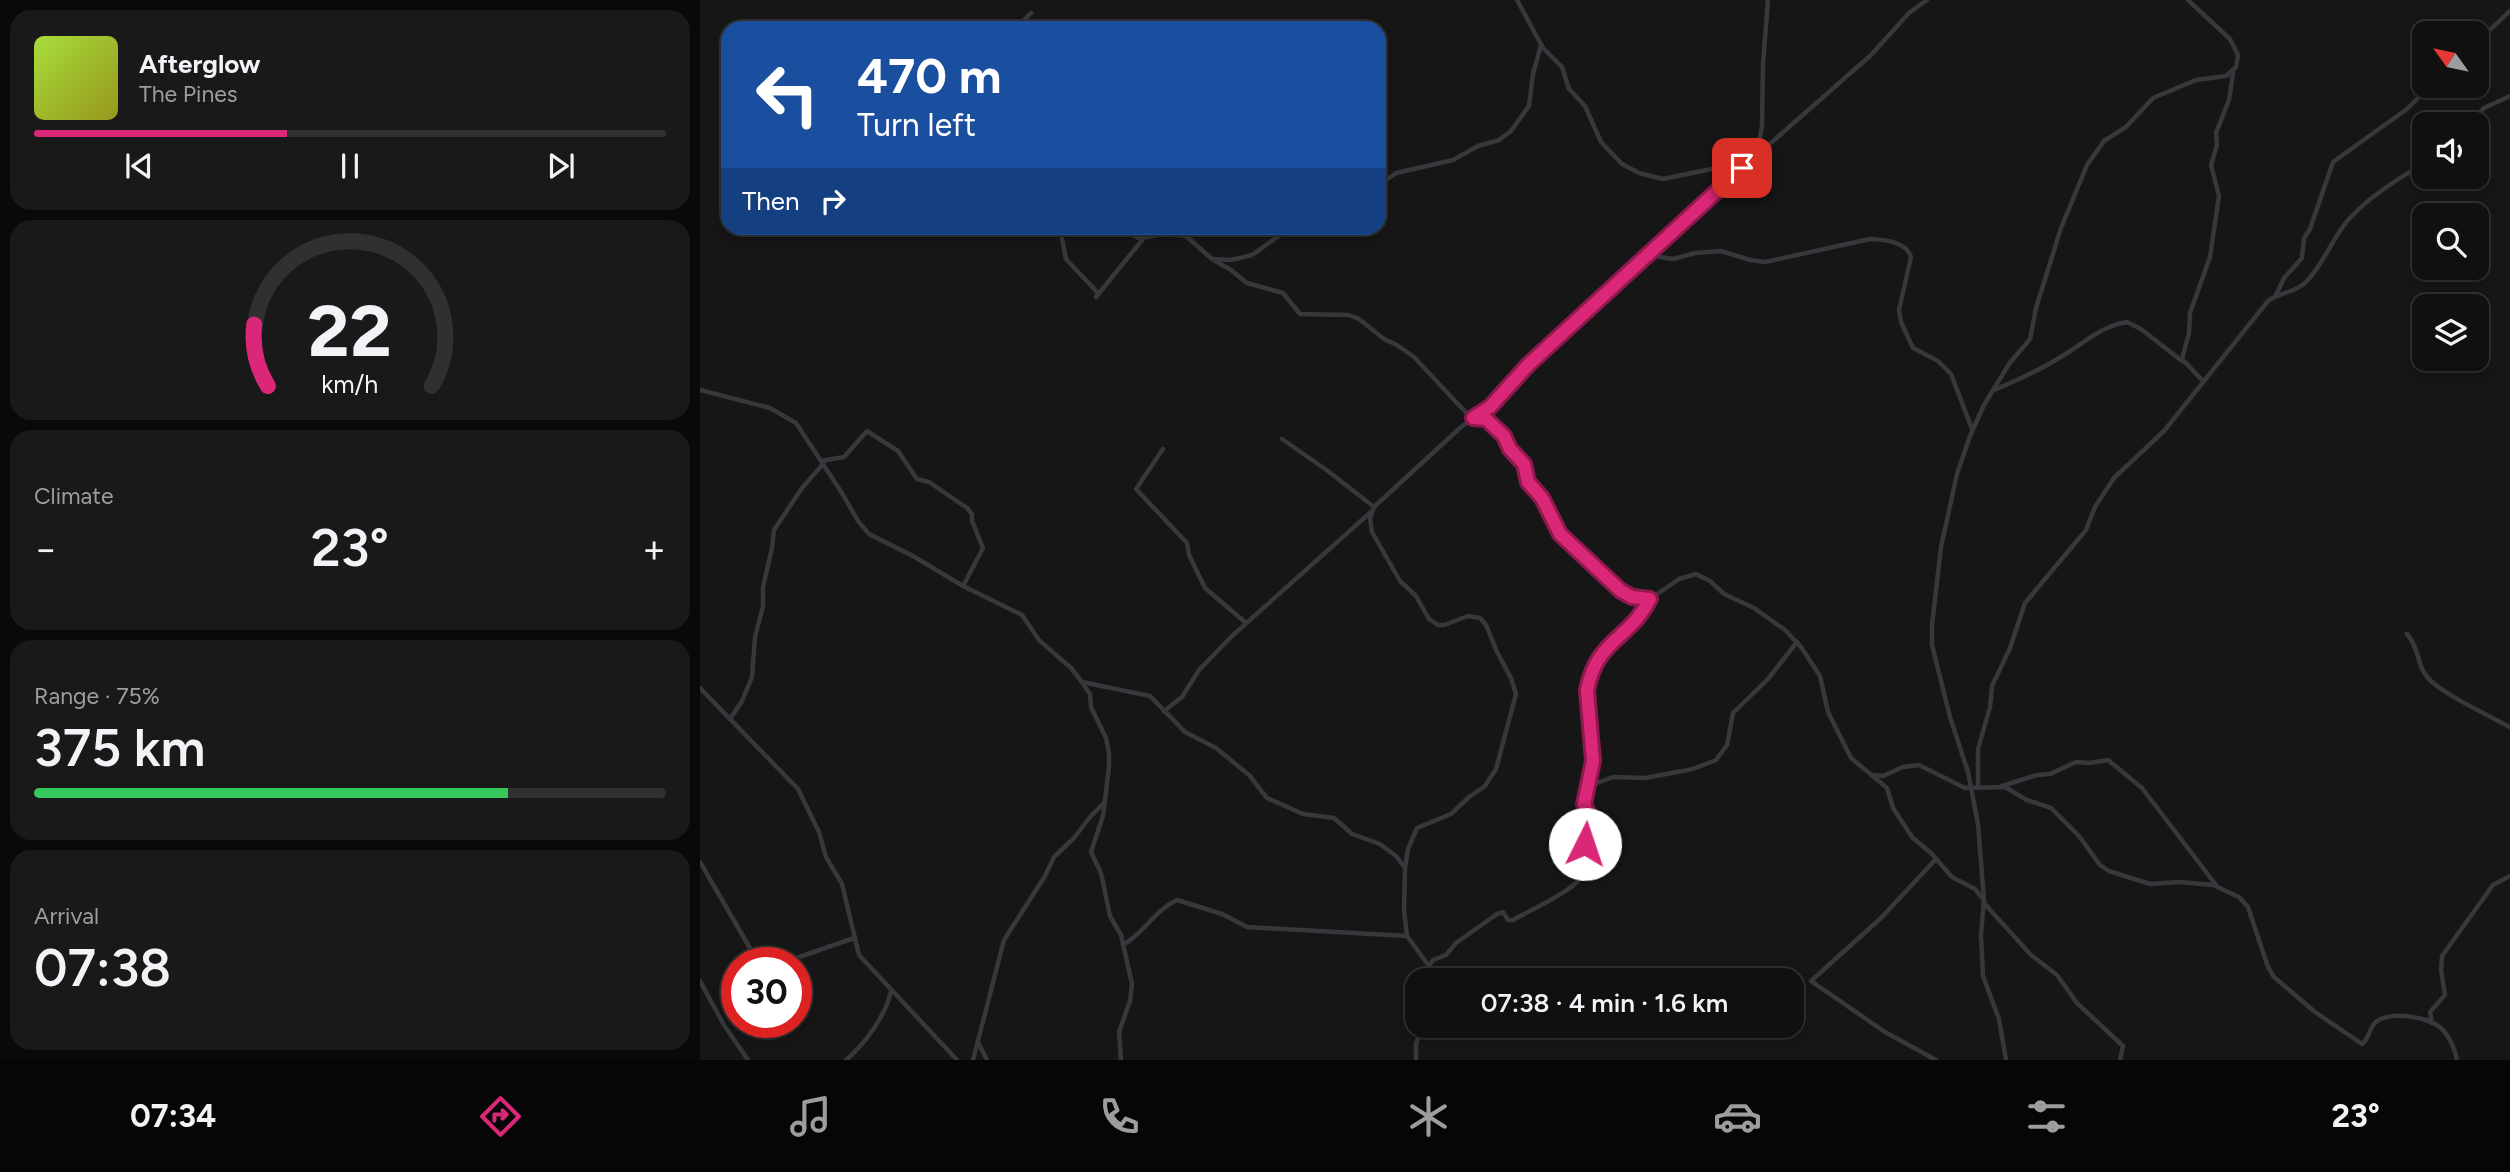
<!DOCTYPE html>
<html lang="en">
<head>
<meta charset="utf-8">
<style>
	:root { --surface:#101011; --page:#19191a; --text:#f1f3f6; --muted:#9c9d9f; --line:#303031; --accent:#db2777 }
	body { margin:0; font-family:Figtree,sans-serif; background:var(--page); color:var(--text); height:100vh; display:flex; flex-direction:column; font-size:26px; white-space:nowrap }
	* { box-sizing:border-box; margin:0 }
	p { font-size:23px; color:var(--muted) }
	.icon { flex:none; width:38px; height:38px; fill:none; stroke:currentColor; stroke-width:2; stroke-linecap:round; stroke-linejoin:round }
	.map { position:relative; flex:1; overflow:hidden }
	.side { display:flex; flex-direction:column; gap:10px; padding:10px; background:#090909; width:700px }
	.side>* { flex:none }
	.top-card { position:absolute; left:21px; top:21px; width:665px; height:214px; border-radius:21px; box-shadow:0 4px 10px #0003,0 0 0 2px var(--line); background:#1a4fa0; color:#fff; overflow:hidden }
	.needle { width:46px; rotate:303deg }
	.tools { position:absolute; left:1712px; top:21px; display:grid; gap:14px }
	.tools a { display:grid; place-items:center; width:77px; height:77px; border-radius:14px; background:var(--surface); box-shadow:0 4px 10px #0003,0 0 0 2px var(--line); font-size:35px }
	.speed { position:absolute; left:21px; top:947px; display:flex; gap:14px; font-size:35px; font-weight:700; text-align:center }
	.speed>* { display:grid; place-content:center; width:91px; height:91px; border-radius:50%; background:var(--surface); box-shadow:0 4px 10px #0003,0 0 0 2px var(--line); line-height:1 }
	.speed .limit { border:10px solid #d22; background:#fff; color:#111 }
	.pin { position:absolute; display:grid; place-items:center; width:60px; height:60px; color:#fff; margin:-30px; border-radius:14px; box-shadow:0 4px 10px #0006 }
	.me { position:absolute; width:77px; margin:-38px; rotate:4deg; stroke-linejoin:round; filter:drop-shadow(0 0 5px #0008) }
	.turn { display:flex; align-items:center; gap:24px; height:147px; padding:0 21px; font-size:32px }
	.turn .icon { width:91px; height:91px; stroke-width:2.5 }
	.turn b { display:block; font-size:49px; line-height:60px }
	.then { display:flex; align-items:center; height:66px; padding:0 21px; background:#0003; gap:14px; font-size:26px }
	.big { font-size:52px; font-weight:600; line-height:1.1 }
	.side .card { flex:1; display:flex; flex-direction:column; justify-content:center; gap:10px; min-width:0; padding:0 24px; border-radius:21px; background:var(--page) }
	.side .dial { align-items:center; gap:0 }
	.dial svg { height:182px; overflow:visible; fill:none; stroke:var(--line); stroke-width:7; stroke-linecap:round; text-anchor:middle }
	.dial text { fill:var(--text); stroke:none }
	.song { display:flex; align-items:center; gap:21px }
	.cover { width:84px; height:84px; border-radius:10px; background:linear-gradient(135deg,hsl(80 70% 55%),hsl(60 70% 35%)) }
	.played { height:7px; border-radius:4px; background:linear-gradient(90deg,var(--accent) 40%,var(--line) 40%) }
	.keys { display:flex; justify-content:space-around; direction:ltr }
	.heat { display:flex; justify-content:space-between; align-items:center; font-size:38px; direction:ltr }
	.charge { height:10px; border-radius:5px; background:linear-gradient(90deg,#34c759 75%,var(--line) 0) }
	.trip { position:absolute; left:705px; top:968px; width:399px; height:70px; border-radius:21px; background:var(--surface); box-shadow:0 4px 10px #0003,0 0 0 2px var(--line); font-weight:600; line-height:70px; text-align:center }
	.menu { display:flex; height:112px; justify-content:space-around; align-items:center; background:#060607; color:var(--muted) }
	.menu .icon { width:49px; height:49px }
	.menu .on { color:var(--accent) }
	.menu b { font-size:32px; color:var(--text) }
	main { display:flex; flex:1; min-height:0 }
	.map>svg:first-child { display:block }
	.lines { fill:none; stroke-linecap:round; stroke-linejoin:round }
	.street { stroke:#37383c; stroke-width:4.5 }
	.route-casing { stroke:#8e194d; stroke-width:18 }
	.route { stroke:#db2777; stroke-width:12 }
</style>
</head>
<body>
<main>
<section class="side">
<div class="card">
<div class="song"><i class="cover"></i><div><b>Afterglow</b><p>The Pines</p></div></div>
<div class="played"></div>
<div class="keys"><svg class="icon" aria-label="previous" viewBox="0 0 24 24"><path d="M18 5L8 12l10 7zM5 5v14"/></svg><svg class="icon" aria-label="pause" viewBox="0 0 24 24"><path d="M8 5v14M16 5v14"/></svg><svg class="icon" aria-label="next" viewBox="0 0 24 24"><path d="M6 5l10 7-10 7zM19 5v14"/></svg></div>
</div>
<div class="card dial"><svg viewBox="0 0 100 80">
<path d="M14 69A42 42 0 1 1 86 69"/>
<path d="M14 69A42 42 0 0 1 8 42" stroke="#db2777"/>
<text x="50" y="56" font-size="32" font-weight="700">22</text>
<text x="50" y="72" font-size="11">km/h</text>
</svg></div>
<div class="card"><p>Climate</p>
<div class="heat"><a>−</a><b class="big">23°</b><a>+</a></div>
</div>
<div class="card"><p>Range · 75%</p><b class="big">375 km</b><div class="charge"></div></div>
<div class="card"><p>Arrival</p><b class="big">07:38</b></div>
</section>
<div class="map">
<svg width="1810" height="1060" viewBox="0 0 1810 1060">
	<rect width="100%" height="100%" fill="#161617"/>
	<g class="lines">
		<g class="street">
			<polyline points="316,28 331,13"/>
			<polyline points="1776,43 1810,11"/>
			<polyline points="1768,124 1784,108 1810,96"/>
			<polyline points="1057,154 1062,126 1063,64 1068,0"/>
			<polyline points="1029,180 1171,55 1209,13 1227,0"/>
			<polyline points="679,185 696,173 753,160 778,146 799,140 811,131 829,106 833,74 841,45"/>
			<polyline points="340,228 352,228"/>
			<polyline points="360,228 366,259 398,293"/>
			<polyline points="415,228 439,238 465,234 486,236 512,259 531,270 547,283 583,293 600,314 649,315 659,319 684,339 697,345 714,357 772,419"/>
			<path d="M948,255l25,4 22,-6 26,-2 29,9 15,2 105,-23c15,1 36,2 41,18l-12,53 2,12 12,26 25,13 13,13 21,55"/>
			<polyline points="513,259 531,260 552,255 590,228"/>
			<polyline points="1576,295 1584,278 1602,258 1604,238 1610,229 1633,162 1707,109 1730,86"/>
			<polyline points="396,297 443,239"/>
			<polyline points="1503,381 1482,359 1489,333 1490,313 1510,257 1519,196 1511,165 1517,145 1516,133 1529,100 1533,73"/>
			<polyline points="0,390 70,408 96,423 142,493 158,521 169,534 213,556 263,586 322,615 339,640 371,668 382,682 450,696 485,732 516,748 549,775 567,798 603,814 634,818 652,834 680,844 696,856 705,868 704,910 707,936 729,966 729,980"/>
			<path d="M1294,390c24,-10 48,-21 70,-35 21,-13 38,-29 63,-33l14,7 41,32"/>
			<polyline points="776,418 786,419 804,436 810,449 824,464 828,482 842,498 852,520 865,540 921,591 932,597 950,599 979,579 996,574 1010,581 1024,594 1054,608 1085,630 1101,647 1120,676 1128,712 1151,758 1187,788 1193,808 1212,837 1231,853 1252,877 1275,889 1284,900"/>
			<polyline points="582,439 628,471 674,507"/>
			<polyline points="463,449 436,489 487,543 489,555 505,588 546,623"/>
			<polyline points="121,461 144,457 167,431 198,451 217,479 229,482 267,508 272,514 272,521 283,548 263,586"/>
			<path d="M1707,634c13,16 9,26 18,40 10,17 65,42 85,53"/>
			<polyline points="383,684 390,694 391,707 406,738 409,753 409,767 403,816 391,852 401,873 410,916 421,935 432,984 430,1001 419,1032 421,1060"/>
			<polyline points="0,688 98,789 119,832 126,857 142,884 159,955 257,1060"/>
			<polyline points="464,711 482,697 499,670 532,636 672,511"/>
			<polyline points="30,719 42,701 52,677 55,637 63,606 63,587 72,548 74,530 102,488 123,464"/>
			<path d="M1173,775l10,1 20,-9 16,-2 46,23 40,-1 22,13 24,8 28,28 21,29 9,6 41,13 30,-2 33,3 26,12 9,10 20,60 6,10 41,35 47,32c7,-5 7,-16 14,-22 15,-12 55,-5 67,8 7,8 12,20 14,30"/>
			<polyline points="889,786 913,777 945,778 993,769 1016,760 1027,745 1033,713 1068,679 1097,642"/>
			<polyline points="1302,786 1337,775 1350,774 1376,762 1389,763 1408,760 1442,788 1516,885"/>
			<path d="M1278,788v-39l12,-42 2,-21 18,-38 15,-45 61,-73 9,-23 19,-29 50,-47 104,-130c12,-9 27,-8 38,-19 18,-18 26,-44 43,-63 21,-23 49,-40 75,-56"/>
			<polyline points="0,862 58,962"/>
			<polyline points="705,868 708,849 717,828 751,814 769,797 785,786 796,769 816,694 811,678 797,652 786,625 780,618 768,616 744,625 738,625 729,619 716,596 700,581 672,532 670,518 674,507 761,427 790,407 828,365 1025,185 1029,175 1026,170 1021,167 963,179 939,173 922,164 901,142 885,106 869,89 862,67 843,48 817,0"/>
			<polyline points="1284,903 1331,955 1357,975 1377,1003 1423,1046 1420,1060"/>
			<path d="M423,945c21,-12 32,-35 54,-45l45,14 25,13 160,9"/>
			<polyline points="85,962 154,938"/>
			<path d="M729,966l4,-6 13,-5 10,-12 41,-29 6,-2 5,8h5c19,-11 70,-32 75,-54 3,-18 -9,-22 5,-42l-9,-20 9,-43 -6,-71c9,-47 26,-41 52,-71 5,-6 7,-13 11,-20"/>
			<polyline points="0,981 24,1025 48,1060"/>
			<polyline points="1732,1023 1730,1012 1745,995 1741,970 1742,956 1793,885 1810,876"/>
			<polyline points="278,1042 287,1060"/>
			<path d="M146,1060c19,-16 40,-45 45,-69"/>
			<polyline points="273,1060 304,940 345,876 354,857 374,838 390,817 404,803"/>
			<polyline points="716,1060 716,1044 722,1026"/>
			<polyline points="1236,1060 1185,1032 1111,981 1181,918 1236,859"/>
			<polyline points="1306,1060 1299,1019 1283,976 1281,935 1284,900 1278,824 1268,772 1250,717 1232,645 1232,625 1241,547 1257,474 1270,436 1284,405 1309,364 1330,339 1336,308 1361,228 1387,165 1404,141 1426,127 1453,98 1496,80 1526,76 1536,67 1538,55 1530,39 1488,0"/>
		</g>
	</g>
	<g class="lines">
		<g class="route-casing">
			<path id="route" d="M885,844l1,-9 7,-11 -9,-20 9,-43 -6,-71c10,-51 42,-50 63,-91l-18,-2 -11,-6 -61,-57 -18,-36 -14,-16 -4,-18 -14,-15 -6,-13 -18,-17 -13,-1 17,-11 38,-42 214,-197"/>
		</g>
		<use href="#route" class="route"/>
	</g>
</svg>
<div class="tools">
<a><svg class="needle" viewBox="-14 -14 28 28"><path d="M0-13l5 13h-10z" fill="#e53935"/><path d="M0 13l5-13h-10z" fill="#9c9d9f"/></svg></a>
<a><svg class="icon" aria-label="sound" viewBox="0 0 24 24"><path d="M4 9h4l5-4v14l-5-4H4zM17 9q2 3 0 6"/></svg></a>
<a><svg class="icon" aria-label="search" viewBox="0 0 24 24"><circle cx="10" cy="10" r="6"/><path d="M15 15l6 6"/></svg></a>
<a><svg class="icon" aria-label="layers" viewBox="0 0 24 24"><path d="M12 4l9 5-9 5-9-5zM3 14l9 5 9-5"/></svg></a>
</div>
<div class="speed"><div class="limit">30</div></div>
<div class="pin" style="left:1042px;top:168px;background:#d93025"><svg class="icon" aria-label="arrive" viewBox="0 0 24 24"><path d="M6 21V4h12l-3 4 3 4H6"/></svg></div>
<svg class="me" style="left:885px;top:844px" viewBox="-20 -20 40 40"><circle r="19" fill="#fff"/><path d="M0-13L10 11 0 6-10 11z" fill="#db2777"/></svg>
<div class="trip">07:38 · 4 min · 1.6 km</div>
<div class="top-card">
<div class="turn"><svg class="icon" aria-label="left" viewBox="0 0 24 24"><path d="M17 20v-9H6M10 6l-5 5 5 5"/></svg><div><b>470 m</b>Turn left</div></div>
<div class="then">Then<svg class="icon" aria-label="right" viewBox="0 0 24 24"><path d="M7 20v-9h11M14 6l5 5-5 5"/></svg></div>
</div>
</div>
</main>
<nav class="menu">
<b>07:34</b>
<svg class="icon on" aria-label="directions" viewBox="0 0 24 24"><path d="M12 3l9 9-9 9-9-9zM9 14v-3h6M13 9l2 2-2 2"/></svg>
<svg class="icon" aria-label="music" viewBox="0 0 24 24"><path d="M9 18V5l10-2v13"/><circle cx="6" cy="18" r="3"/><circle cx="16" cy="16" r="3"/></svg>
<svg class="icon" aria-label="phone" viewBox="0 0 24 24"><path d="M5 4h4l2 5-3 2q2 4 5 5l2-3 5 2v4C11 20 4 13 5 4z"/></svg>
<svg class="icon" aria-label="climate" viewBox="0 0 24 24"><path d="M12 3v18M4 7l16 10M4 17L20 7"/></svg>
<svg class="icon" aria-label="car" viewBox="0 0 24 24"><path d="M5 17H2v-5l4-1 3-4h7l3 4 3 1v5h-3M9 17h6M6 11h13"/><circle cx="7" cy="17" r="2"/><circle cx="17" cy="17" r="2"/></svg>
<svg class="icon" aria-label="filters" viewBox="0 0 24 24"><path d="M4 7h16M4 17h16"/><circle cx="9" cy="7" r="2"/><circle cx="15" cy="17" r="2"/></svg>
<b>23°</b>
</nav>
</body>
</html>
